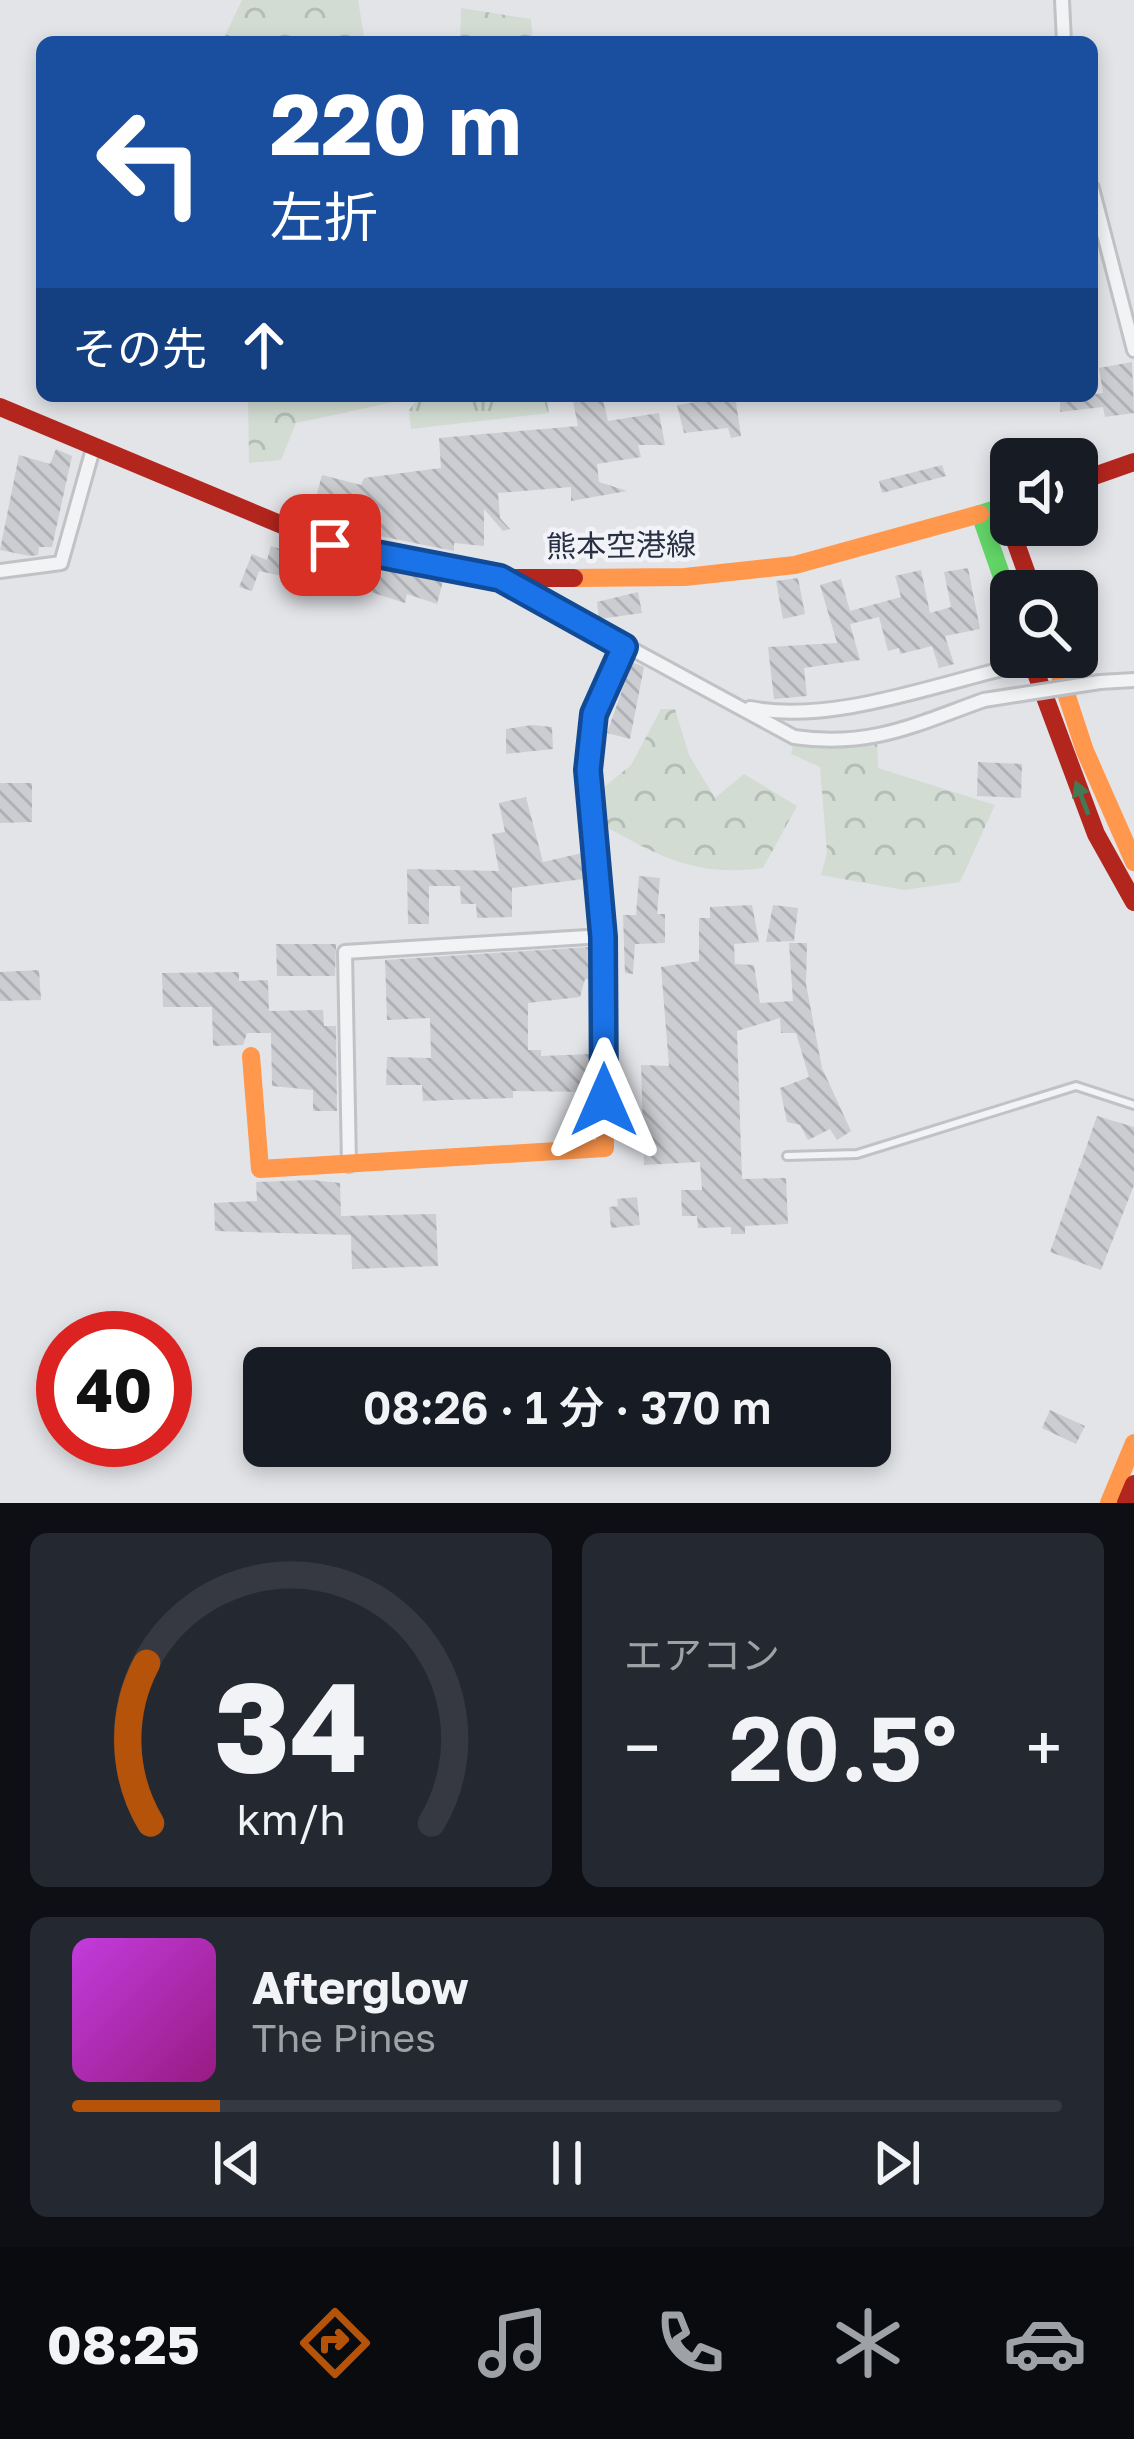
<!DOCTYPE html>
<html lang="ja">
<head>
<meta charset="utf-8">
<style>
	:root { --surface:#171b24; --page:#242831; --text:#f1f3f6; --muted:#9ea1a6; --line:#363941; --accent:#b45309 }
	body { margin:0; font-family:"Golos Text","Noto Sans JP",sans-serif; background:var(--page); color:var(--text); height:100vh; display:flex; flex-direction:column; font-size:45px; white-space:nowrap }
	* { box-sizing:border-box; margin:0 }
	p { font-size:39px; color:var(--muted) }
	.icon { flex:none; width:66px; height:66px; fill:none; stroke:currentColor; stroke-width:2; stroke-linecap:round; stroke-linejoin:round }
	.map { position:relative; height:1503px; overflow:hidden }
	.drawer { display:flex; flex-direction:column; gap:30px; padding:30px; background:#0d0f14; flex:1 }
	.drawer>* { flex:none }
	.top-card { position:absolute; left:36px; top:36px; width:1062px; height:366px; border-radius:18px; box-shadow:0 6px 18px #0003; background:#1a4fa0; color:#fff; overflow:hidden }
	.tools { position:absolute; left:990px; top:438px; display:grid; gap:24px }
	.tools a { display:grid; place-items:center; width:108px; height:108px; border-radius:18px; background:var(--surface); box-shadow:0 6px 18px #0003; font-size:60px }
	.speed { position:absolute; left:36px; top:1311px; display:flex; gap:24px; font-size:60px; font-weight:700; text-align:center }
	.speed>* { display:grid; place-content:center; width:156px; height:156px; border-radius:50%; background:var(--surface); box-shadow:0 6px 18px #0003; line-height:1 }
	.speed .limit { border:18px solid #d22; background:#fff; color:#111 }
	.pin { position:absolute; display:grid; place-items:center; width:102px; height:102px; color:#fff; margin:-51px; border-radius:24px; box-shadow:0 6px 18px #0006 }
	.me { position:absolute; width:132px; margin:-66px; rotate:0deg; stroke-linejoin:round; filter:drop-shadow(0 0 9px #0008) }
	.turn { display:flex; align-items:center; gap:42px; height:252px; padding:0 36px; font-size:54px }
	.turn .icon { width:156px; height:156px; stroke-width:2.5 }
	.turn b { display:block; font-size:84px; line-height:102px }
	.then { display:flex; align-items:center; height:114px; padding:0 36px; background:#0003; gap:24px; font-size:45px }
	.big { font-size:90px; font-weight:600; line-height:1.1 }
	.drawer .card { flex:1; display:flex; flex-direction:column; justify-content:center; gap:18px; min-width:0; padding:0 42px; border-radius:18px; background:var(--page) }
	.drawer .dial { align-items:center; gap:0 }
	.dial svg { height:312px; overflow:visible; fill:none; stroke:var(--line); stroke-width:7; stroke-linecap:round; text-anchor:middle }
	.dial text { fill:var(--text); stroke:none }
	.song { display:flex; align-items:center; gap:36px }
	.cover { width:144px; height:144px; border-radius:18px; background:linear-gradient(135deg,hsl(290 70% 55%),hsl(310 70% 35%)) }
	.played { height:12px; border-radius:6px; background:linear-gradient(90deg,var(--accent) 15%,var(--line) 15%) }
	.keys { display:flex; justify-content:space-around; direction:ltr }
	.heat { display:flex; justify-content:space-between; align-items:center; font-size:66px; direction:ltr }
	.drawer .tiles { flex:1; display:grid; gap:30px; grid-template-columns:1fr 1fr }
	.card:last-child { grid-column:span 2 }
	.trip { position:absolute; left:243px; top:1347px; width:648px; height:120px; border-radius:18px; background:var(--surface); box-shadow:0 6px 18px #0003; font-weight:600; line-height:120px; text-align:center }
	.tabs { display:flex; height:192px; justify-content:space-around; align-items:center; background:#090b0e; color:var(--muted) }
	.tabs .icon { width:84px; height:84px }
	.tabs .selected { color:var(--accent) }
	.tabs b { font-size:54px; color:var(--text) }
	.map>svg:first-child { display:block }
	.grass { fill:url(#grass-tufts) }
	.forest { fill:url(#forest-crowns) }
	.building { fill:url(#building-back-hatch) }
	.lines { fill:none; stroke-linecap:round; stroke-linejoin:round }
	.lane-casing { stroke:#c1c2c6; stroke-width:12 }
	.street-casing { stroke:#c1c2c6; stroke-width:18 }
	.lane { stroke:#f2f3f5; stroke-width:6 }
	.street { stroke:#f2f3f5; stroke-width:12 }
	.fast { stroke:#63d668; stroke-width:18 }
	.slow { stroke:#ff974d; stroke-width:18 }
	.jam { stroke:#b3261e; stroke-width:18 }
	.street-bridge-casing { stroke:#c1c2c6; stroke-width:18; stroke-linecap:butt }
	.street-bridge { stroke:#f2f3f5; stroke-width:12 }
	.oneway { fill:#437a54 }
	.route-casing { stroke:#114b97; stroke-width:30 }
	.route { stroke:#1a73e8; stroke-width:21 }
	.labels { text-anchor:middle; stroke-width:9; stroke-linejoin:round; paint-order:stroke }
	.street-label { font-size:30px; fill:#282f43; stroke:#f1f3f8 }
</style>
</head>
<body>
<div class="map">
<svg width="1134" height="1503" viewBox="0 0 1134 1503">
	<defs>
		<pattern id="grass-tufts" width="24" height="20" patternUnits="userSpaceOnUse" patternTransform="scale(3)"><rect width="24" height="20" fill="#d2dcd3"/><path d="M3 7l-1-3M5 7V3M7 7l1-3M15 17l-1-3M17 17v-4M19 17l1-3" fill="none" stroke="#b4bdb6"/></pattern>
		<pattern id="forest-crowns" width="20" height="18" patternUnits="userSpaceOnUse" patternTransform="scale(3)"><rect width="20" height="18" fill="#d2dcd3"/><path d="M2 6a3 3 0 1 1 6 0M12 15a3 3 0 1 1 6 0" fill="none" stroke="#b4bdb6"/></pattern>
		<pattern id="building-back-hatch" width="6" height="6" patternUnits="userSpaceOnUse" patternTransform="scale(3)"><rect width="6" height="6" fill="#cbcdd1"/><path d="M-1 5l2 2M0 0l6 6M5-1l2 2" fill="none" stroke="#aeb0b5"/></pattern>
	</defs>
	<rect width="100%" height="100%" fill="#e3e4e8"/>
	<polygon class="grass" points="420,396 546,396 549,413 411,429 409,410"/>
	<g class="forest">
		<polygon points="242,0 358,0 365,42 222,42"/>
		<polygon points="461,8 531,19 533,42 460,42"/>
		<polygon points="248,396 422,396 296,423 281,460 249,463"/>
		<path d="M661,709h14l14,46 26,43 29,-24 53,32 -34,62c-70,10 -107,-14 -166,-46l-6,-24 40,-33z"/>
		<polygon points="877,739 878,768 995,805 960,882 904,890 821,875 827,853 820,767 791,754 794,741"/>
	</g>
	<g class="building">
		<polygon points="1132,362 1134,413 1105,417 1103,407 1060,412 1060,400 1103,393 1099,368"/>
		<polygon points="572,396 602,396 608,421 659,413 665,445 638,445 641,457 597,464 599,482 627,491 571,501 571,487 498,493 500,518 510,529 503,531 484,509 484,546 454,543 454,551 340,528 343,523 293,511 296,499 314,504 322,475 361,485 364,478 441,468 439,438 578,426"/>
		<polygon points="735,396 741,436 731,438 728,428 684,433 677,405"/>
		<polygon points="56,449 72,456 52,547 39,547 38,555 30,556 0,550 19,455 50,464"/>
		<polygon points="942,465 946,476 882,493 879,481"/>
		<polygon points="271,546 297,554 293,562 304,565 300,580 259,571 252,591 239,587 252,554 267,560"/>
		<polygon points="340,567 369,577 372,567 443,581 437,604 407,594 405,603 330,579"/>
		<polygon points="968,568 980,629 945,636 954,664 939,668 932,646 900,654 899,648 888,651 879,617 850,624 860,660 804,668 807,696 774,699 768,647 837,643 820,585 841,579 850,611 901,597 895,576 921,570 930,613 951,607 944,572"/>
		<polygon points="798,578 805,614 783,619 776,581"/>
		<polygon points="638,592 642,613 599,619 597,602"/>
		<polygon points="632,662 644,667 630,739 607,733"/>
		<polygon points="532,725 552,727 553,749 506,754 506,729"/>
		<polygon points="978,762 1022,764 1021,798 977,796"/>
		<polygon points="0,783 32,783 32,822 0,823"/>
		<polygon points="526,797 543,862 582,853 584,879 512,888 512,917 477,918 476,904 461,904 460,886 429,886 429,924 408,924 407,869 499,871 492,834 505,832 499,803"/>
		<polygon points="639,876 660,878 657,914 665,914 665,943 635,944 633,974 625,973 623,915 636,915"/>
		<polygon points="752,905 759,942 734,944 735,964 754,965 760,1003 793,1001 789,943 807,943 806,984 822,1068 851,1131 837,1140 830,1129 808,1140 800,1125 787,1122 780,1088 809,1077 796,1033 781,1033 780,1018 737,1031 742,1179 786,1178 788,1224 745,1226 745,1234 731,1234 731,1227 698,1228 697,1216 682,1216 681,1190 702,1190 700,1162 644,1165 641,1065 669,1066 661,967 699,961 699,918 710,918 710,907"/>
		<polygon points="773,905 798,908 794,941 766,942"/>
		<polygon points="276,944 336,944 335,976 277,976"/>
		<polygon points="589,947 590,979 585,979 580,997 528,1003 528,1050 541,1050 541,1056 591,1054 591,1092 513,1091 513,1098 423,1101 422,1085 386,1085 387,1057 431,1058 430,1018 387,1020 385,960"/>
		<polygon points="39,970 41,1000 0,1001 0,972"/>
		<polygon points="239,972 239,981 268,980 269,1011 323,1010 324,1026 336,1026 337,1111 313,1111 313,1090 272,1086 271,1033 247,1033 243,1045 213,1046 212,1007 163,1007 162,973"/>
		<polygon points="1097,1116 1134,1127 1134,1185 1101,1270 1050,1252"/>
		<polygon points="312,1180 340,1183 341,1216 436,1214 438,1266 352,1269 351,1235 215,1231 214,1203 257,1201 256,1182"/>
		<polygon points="637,1197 640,1225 611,1228 609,1207 618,1206 617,1199"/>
		<polygon points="1050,1410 1085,1426 1076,1444 1042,1428"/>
	</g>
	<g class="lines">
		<g class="lane-casing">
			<polyline id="lane" points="787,1156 857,1154 1076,1086 1134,1105"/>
		</g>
		<g class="street-casing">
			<g id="street">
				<polyline points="1062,0 1064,42"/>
				<polyline points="1092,188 1134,350"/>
				<polyline points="0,571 61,563 93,449"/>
				<path d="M501,578l293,159c76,11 120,-12 190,-37"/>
				<polyline points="1100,682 1134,680"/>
				<path d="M750,708c87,17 195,-28 282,-46"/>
				<polyline points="349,1165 345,952 603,936"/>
			</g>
		</g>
		<use href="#lane" class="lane"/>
		<use href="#street" class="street"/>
		<polyline class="fast" points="1011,504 980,514 1011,603"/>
		<g class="slow">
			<polyline points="574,578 685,577 795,565 980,514"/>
			<polyline points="1054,657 1085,751 1134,862"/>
			<polyline points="251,1056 260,1169 605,1148 603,936 588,770 594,714 624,647"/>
			<polyline points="1109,1503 1134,1443"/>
		</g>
		<g class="jam">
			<polyline points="0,407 330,545 500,578 574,578"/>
			<polyline points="1077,482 1134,462"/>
			<polyline points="1003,507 1033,591"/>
			<polyline points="1030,657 1096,834 1134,902"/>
			<polyline points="1126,1503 1134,1484"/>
		</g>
		<g class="street-bridge-casing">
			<polyline id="street-bridge" points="984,700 1100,682"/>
		</g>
		<use href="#street-bridge" class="street-bridge"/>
	</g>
	<defs><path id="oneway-solid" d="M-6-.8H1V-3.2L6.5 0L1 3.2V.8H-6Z" transform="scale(3)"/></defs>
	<use class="oneway" href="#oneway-solid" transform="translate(1082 798) rotate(-111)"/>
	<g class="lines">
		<g class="route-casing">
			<polyline id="route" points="330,545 500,578 624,647 594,714 588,770 603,937 604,1100"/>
		</g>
		<use href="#route" class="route"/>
	</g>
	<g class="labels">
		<g class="street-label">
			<text transform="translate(621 546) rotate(-1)" y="10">熊本空港線</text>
		</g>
	</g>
</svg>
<div class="tools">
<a><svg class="icon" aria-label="sound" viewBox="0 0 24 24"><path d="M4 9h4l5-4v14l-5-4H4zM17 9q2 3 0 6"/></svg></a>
<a><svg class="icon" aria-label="search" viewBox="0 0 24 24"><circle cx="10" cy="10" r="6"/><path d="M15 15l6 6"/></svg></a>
</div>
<div class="speed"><div class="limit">40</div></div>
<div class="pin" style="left:330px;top:545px;background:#d93025"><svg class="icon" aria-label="arrive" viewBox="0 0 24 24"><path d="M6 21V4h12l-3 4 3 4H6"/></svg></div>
<svg class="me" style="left:604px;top:1100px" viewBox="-20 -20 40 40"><path d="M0-17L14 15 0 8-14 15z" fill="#1a73e8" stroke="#fff" stroke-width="4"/></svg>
<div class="trip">08:26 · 1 分 · 370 m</div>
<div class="top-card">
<div class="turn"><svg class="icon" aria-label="left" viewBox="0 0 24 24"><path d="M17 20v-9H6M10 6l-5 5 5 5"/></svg><div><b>220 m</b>左折</div></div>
<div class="then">その先<svg class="icon" aria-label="ahead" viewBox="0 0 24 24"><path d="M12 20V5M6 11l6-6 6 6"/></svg></div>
</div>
</div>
<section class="drawer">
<div class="tiles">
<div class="card dial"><svg viewBox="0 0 100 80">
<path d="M14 69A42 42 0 1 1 86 69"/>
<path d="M14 69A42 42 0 0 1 13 28" stroke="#b45309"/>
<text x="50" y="56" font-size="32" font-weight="700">34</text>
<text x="50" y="72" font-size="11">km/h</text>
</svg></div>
<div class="card"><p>エアコン</p>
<div class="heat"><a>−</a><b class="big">20.5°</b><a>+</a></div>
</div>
<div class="card">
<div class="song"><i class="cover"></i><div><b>Afterglow</b><p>The Pines</p></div></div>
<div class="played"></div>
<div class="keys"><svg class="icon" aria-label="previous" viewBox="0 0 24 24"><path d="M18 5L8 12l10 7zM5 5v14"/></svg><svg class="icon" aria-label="pause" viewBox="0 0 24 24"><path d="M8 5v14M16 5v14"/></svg><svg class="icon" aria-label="next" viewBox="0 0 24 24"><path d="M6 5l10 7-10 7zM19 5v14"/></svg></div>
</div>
</div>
</section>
<nav class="tabs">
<b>08:25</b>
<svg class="icon selected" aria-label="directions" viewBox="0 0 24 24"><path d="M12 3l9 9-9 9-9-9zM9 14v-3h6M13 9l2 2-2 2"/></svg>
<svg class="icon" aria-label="music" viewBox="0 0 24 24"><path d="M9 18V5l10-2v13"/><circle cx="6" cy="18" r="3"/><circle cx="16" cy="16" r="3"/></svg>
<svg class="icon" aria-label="phone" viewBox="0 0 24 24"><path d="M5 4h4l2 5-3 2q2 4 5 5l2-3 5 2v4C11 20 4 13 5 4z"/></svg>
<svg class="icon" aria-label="climate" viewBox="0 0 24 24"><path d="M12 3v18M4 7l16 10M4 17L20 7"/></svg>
<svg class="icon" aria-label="car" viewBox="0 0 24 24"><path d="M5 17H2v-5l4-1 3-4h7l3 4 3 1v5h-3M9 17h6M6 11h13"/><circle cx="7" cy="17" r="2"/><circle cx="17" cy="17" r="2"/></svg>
</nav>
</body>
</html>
